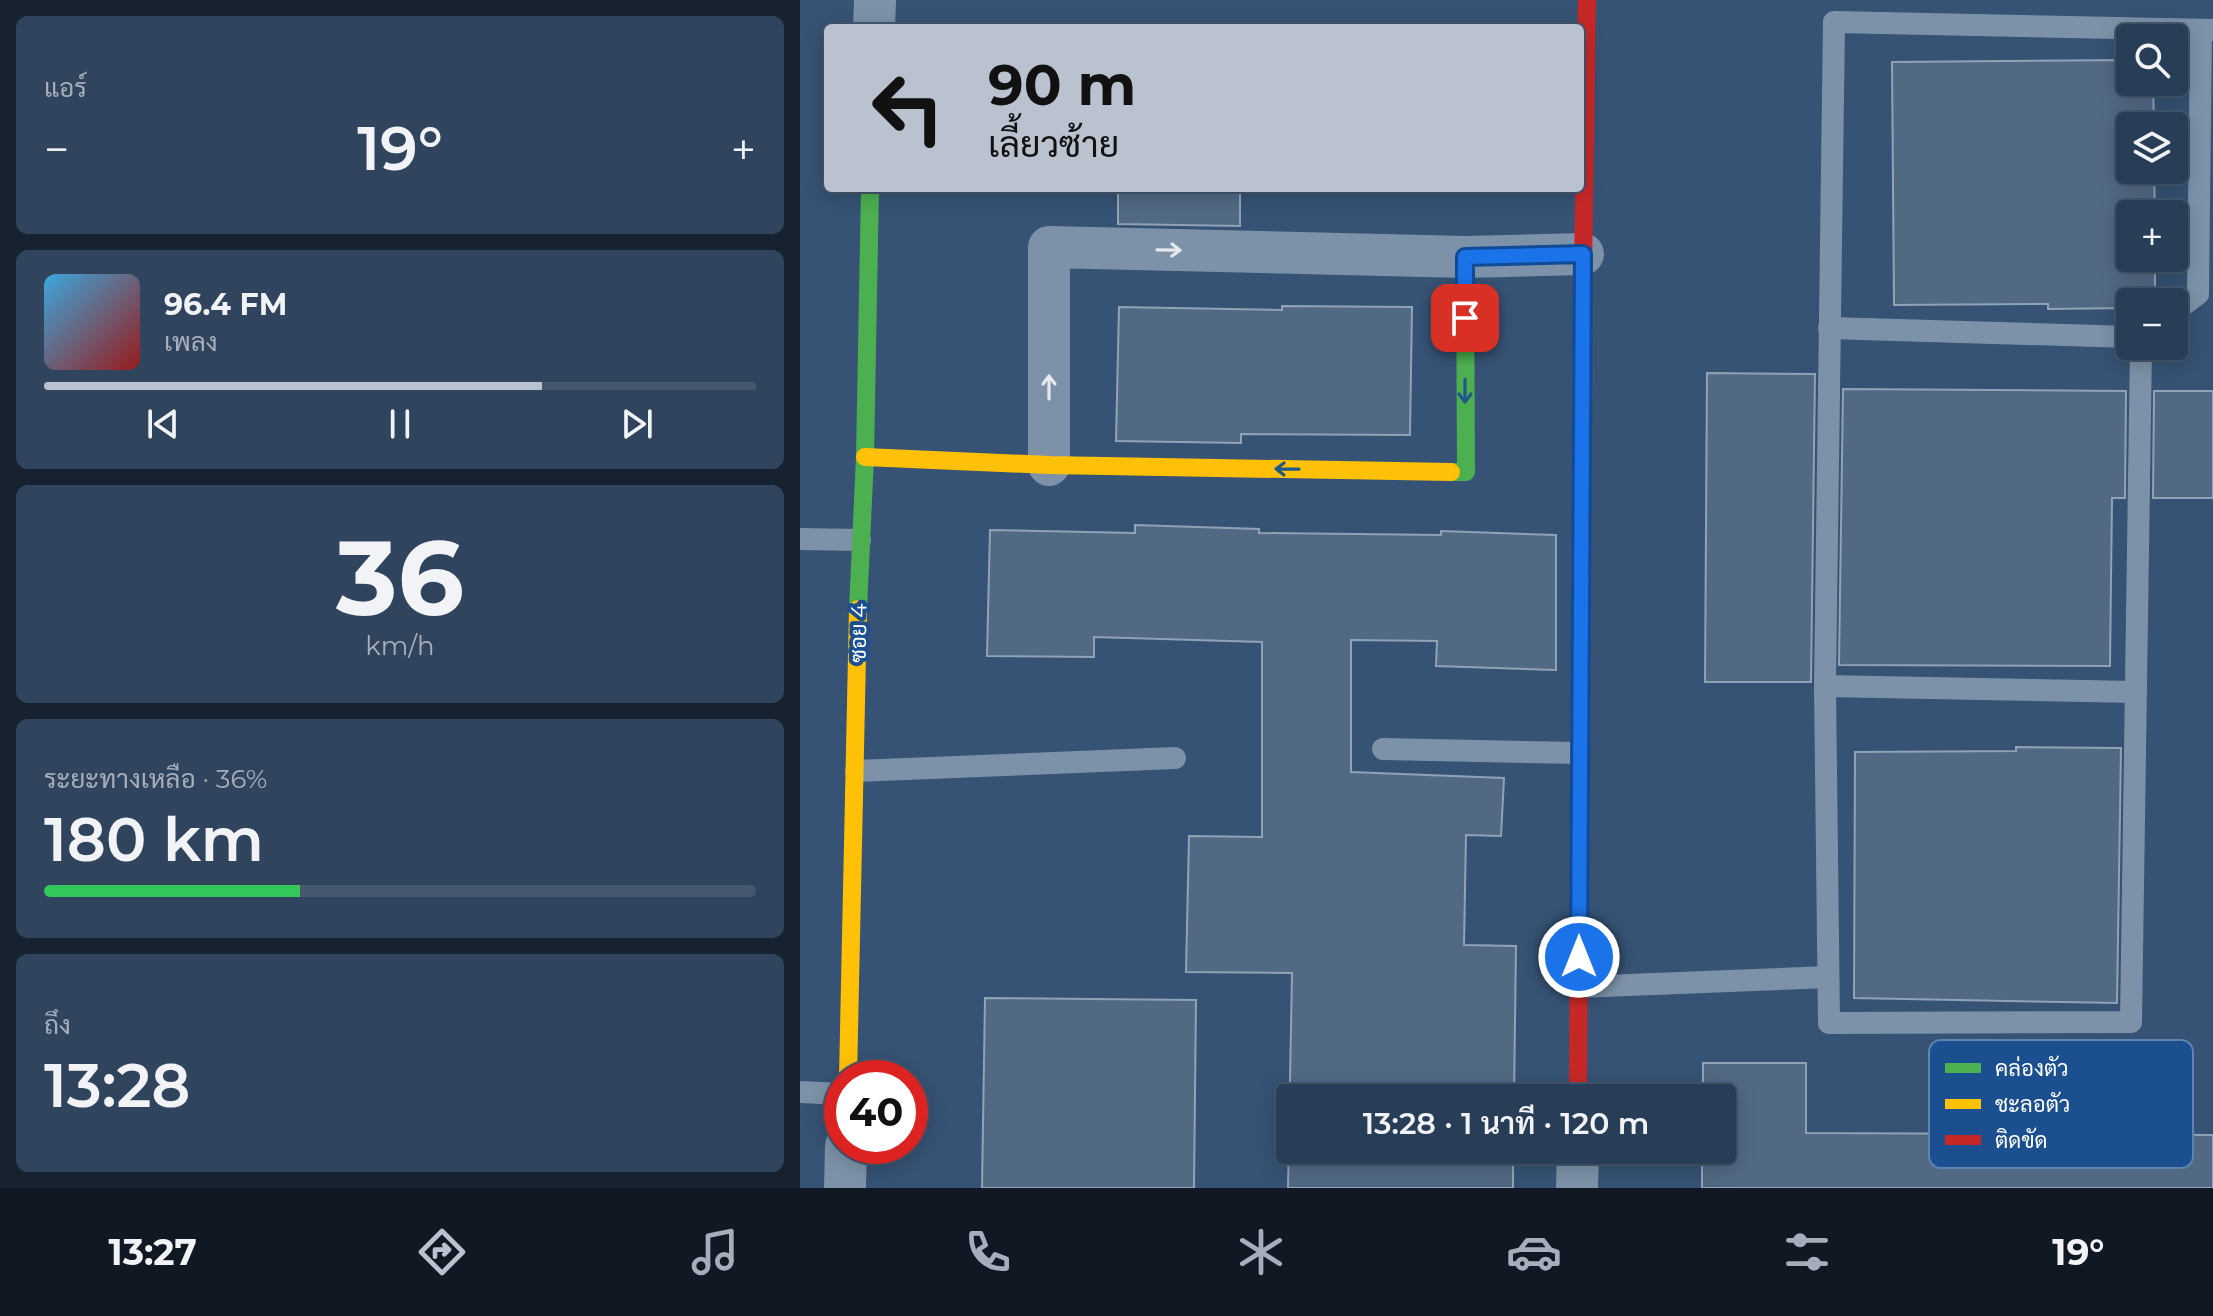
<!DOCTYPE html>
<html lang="th">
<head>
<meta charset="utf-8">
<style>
	:root { --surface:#283e57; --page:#30455d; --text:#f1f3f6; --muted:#a5aeba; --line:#44576d; --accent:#b9c2ce }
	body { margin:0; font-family:Montserrat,Sarabun,sans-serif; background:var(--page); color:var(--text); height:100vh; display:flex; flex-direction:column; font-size:30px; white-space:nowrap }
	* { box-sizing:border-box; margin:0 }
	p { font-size:26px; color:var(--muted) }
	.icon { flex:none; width:44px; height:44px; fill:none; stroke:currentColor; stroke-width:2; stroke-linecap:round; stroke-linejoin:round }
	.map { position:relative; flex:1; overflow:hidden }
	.side { display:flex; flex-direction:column; gap:16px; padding:16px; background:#162230; width:800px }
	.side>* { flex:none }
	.hud { position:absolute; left:24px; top:24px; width:760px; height:168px; border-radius:8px; box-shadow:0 4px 20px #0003,0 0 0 2px var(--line); background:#b9c2ce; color:#111; overflow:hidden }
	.buttons { position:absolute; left:1316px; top:24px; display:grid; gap:16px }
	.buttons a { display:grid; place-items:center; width:72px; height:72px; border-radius:8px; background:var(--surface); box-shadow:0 4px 20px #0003,0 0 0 2px var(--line); font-size:40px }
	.speed { position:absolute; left:24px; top:1060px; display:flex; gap:16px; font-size:40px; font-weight:700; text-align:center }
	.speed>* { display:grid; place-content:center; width:104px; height:104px; border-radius:50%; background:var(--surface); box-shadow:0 4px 20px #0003,0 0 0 2px var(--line); line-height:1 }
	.speed .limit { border:12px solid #d22; background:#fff; color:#111 }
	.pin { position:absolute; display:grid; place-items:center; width:68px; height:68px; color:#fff; margin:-34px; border-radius:16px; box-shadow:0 4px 12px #0006 }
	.me { position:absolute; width:88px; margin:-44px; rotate:0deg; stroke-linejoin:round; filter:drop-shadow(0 0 6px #0008) }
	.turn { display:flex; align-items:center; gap:28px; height:168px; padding:0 32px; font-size:36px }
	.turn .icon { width:104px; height:104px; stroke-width:2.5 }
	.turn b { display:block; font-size:56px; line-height:68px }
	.big { font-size:60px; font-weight:600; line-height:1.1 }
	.side .widget { flex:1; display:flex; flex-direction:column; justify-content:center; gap:12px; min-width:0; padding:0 28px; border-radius:12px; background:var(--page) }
	.side .dial { align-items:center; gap:0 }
	.dial b { font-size:104px; line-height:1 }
	.song { display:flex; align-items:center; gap:24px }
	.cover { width:96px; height:96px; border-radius:12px; background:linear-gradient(135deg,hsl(200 70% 55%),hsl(0 70% 35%)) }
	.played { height:8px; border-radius:4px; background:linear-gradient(90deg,var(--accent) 70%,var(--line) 70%) }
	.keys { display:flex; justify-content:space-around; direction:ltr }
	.heat { display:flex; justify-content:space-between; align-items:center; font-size:44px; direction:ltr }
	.charge { height:12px; border-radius:6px; background:linear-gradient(90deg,#34c759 36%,var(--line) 0) }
	.trip { position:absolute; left:476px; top:1084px; width:460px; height:80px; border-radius:8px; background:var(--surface); box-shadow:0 4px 20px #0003,0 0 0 2px var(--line); font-weight:600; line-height:80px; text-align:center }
	.tabs { display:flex; height:128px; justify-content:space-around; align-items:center; background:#101923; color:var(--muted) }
	.tabs .icon { width:56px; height:56px }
	.tabs .current { color:var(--accent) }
	.tabs b { font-size:36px; color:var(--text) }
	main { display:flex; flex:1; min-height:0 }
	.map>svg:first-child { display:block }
	.building { fill:#526984; stroke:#92a2b6; stroke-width:2 }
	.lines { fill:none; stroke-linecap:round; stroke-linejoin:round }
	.lane { stroke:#7d92a8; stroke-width:22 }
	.street { stroke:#7d92a8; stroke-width:42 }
	.fast { stroke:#4caf50; stroke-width:18 }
	.slow { stroke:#ffc107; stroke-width:18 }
	.jam { stroke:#c62828; stroke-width:18 }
	.oneway { stroke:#e5e9ee }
	.oneway2 { stroke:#205989 }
	.route-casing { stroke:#114b97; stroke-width:20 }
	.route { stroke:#1a73e8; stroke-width:14 }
	.labels { text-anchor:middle; stroke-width:8; stroke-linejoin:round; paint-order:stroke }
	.street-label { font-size:22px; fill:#fff; stroke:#1b4f8f }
	.key { fill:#1b4f8f; stroke:#5f84b1; stroke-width:2 }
	.key-label { font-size:22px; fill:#fff }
</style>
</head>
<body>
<main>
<section class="side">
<div class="widget"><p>แอร์</p>
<div class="heat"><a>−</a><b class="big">19°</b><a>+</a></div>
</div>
<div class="widget">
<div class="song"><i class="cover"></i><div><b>96.4 FM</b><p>เพลง</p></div></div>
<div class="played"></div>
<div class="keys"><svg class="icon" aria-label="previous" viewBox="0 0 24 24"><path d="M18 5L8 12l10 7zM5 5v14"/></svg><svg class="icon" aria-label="pause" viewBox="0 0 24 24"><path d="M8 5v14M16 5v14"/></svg><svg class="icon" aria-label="next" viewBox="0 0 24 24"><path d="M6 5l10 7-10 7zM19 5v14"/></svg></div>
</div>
<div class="widget dial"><b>36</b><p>km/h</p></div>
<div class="widget"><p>ระยะทางเหลือ · 36%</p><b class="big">180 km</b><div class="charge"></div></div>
<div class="widget"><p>ถึง</p><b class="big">13:28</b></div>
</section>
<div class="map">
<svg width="1413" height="1188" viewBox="0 0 1413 1188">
	<rect width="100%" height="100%" fill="#365274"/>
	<g class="building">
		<polygon points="1330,60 1330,82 1353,82 1354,126 1330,126 1330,170 1354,170 1355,214 1330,214 1330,258 1355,258 1355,302 1330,302 1330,308 1248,309 1248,304 1094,305 1092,62"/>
		<polygon points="318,188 440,188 440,226 318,224"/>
		<polygon points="482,306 612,307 610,435 441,434 441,443 316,441 319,307 482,310"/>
		<polygon points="907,373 1015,374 1011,682 905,682"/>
		<polygon points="1043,389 1326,391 1325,498 1312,498 1310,666 1039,665"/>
		<polygon points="1354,391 1413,391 1413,498 1353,498"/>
		<polygon points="335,525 459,529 459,533 641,535 641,531 756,535 756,670 636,666 637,641 551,640 551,772 704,778 701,836 666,835 664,945 716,946 714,1098 490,1098 490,1150 713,1150 713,1188 488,1188 492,973 386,972 389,836 462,837 462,642 294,637 294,657 187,656 190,530 335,533"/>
		<polygon points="1216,747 1321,748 1317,1003 1054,998 1055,752 1216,751"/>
		<polygon points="185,998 396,1000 394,1188 182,1188"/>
		<polygon points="903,1063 1006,1063 1006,1133 1413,1135 1413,1188 902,1188 902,1150 922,1150 922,1098 903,1098"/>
	</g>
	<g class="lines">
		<g class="lane">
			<polyline points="1374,312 1398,294 1401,30"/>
			<polyline points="1029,328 1330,337"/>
			<polyline points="1341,346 1331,1022 1029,1023 1025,686 1034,22 1413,30"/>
			<polyline points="0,539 60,540"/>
			<polyline points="1025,686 1336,692"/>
			<polyline points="583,749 779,753"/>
			<polyline points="56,771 375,758"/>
			<polyline points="778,987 1028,977"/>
			<polyline points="0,1092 42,1094"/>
		</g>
		<g class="street">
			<polyline points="74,28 75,0"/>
			<polyline points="249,465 249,247 665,257 783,254"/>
			<polyline points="45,1188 46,1146"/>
			<polyline points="777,1188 778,1150"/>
		</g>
		<g class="fast">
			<polyline points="651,472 666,472 665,257"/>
			<polyline points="58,609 65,457 70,188"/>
			<polyline points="780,704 782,340"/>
		</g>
		<g class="slow">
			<polyline points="65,457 249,465 651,472"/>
			<polyline points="48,1078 58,609"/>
		</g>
		<g class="jam">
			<polyline points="782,340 787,0"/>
			<polyline points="778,1098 780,704"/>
		</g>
	</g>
	<defs><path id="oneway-shaft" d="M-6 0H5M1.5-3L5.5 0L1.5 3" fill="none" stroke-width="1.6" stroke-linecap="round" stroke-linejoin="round" transform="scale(2)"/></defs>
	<g class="oneway">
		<use href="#oneway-shaft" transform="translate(369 250) rotate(1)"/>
		<use href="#oneway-shaft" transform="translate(249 387) rotate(-90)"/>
	</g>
	<g class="oneway2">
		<use href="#oneway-shaft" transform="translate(665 391) rotate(90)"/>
		<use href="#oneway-shaft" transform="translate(487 469) rotate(-179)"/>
	</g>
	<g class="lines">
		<g class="route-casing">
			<polyline id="route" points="665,318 665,257 783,254 779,957"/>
		</g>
		<use href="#route" class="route"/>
	</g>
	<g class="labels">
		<g class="street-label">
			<text transform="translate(58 633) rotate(-89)" y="8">ซอย 4</text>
		</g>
	</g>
	<rect x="1129" y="1040" width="264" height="128" rx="12" class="key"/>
	<rect x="1145" y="1063" width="36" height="10" fill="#4caf50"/>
	<rect x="1145" y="1099" width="36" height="10" fill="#ffc107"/>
	<rect x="1145" y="1135" width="36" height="10" fill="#c62828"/>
	<g class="key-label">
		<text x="1195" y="1076">คล่องตัว</text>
		<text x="1195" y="1112">ชะลอตัว</text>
		<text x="1195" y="1148">ติดขัด</text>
	</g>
</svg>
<div class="buttons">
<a><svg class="icon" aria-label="search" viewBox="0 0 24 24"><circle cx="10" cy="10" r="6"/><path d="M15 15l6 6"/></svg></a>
<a><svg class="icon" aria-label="layers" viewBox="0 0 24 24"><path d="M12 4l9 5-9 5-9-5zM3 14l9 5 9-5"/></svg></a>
<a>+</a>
<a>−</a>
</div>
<div class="speed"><div class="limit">40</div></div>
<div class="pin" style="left:665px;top:318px;background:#d93025"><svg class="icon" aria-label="arrive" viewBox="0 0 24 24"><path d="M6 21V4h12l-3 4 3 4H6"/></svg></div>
<svg class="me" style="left:779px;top:957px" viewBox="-20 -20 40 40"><circle r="17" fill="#1a73e8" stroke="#fff" stroke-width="3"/><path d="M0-11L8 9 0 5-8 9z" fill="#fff"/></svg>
<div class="trip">13:28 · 1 นาที · 120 m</div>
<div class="hud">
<div class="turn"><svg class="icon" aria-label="left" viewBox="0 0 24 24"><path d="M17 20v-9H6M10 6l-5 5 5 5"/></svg><div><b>90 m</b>เลี้ยวซ้าย</div></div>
</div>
</div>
</main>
<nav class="tabs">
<b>13:27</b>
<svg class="icon current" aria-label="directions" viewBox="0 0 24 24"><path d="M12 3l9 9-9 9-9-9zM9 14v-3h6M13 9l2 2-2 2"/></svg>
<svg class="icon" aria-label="music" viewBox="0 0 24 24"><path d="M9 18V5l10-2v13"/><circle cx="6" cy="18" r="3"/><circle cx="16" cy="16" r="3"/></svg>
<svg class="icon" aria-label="phone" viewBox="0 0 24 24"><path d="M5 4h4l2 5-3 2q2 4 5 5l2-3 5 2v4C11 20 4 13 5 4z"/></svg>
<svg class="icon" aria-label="climate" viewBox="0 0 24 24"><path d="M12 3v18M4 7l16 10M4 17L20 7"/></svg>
<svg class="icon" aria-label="car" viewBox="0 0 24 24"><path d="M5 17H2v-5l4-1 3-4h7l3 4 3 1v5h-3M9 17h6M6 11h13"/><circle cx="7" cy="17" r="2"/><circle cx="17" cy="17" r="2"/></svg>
<svg class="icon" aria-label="filters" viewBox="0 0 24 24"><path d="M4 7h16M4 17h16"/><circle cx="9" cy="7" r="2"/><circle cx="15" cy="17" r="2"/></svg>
<b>19°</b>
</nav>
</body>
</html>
